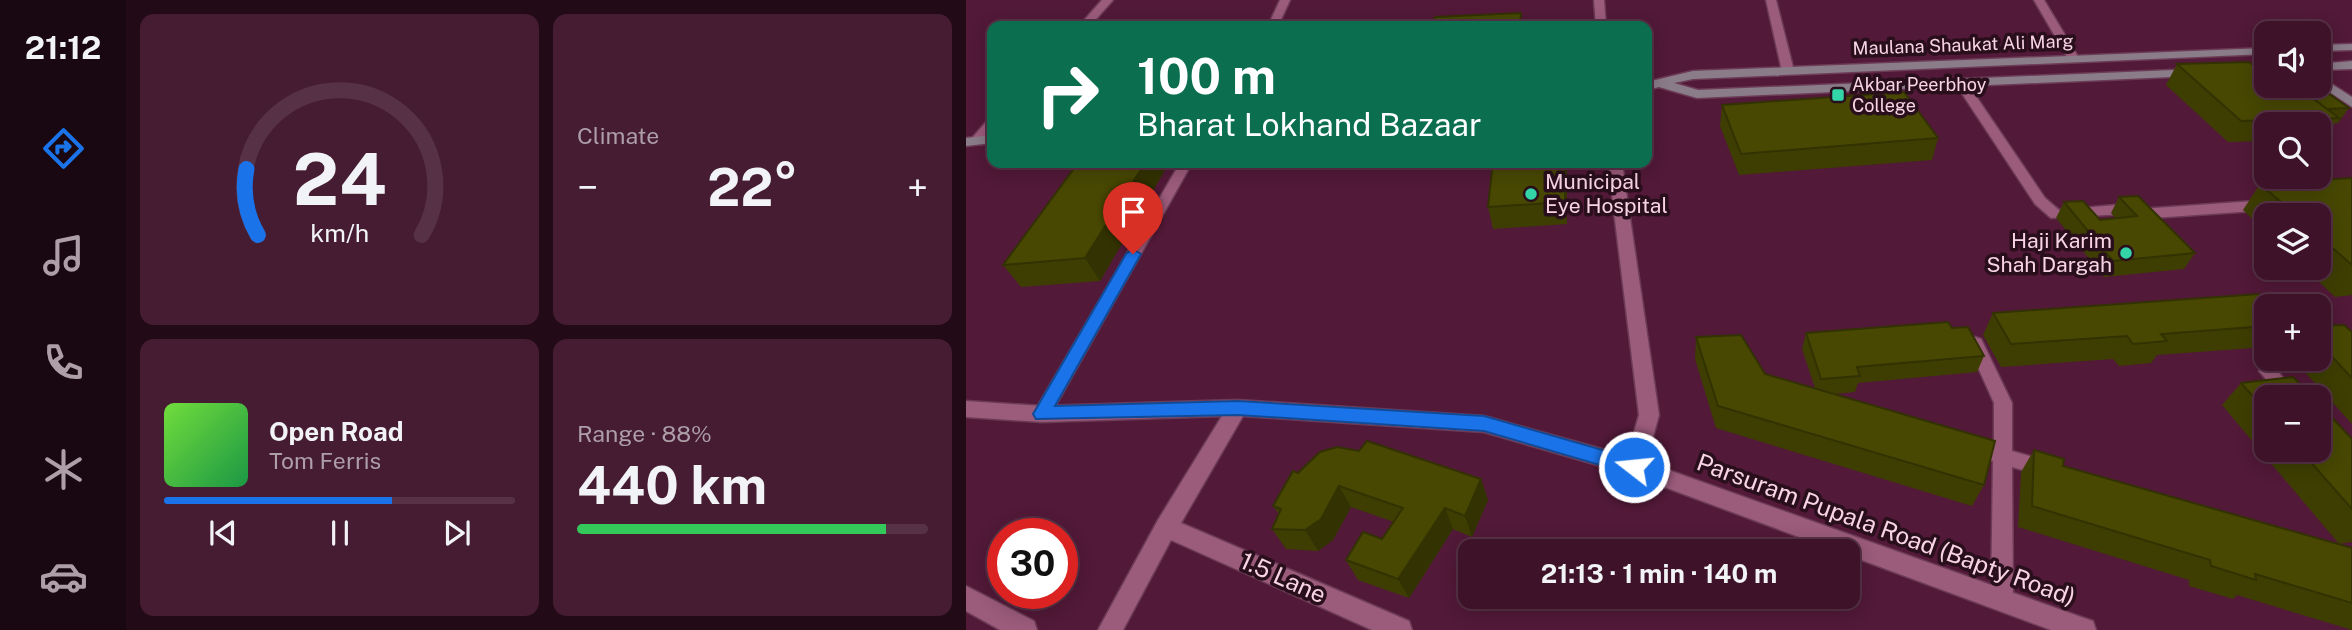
<!DOCTYPE html>
<html lang="en">
<head>
<meta charset="utf-8">
<style>
	:root { --surface:#3e132a; --page:#451c32; --text:#f1f3f6; --muted:#ad9ea8; --line:#573247; --accent:#1a73e8 }
	body { margin:0; font-family:"Public Sans",sans-serif; background:var(--page); color:var(--text); height:100vh; display:flex; flex-direction:column; font-size:26px; white-space:nowrap }
	* { box-sizing:border-box; margin:0 }
	p { font-size:23px; color:var(--muted) }
	.icon { flex:none; width:38px; height:38px; fill:none; stroke:currentColor; stroke-width:2; stroke-linecap:round; stroke-linejoin:round }
	.map { position:relative; flex:1; overflow:hidden }
	.panel { display:flex; flex-direction:column; gap:14px; padding:14px; background:#220a17; width:840px }
	.panel>* { flex:none }
	.banner { position:absolute; left:21px; top:21px; width:665px; height:147px; border-radius:14px; box-shadow:0 4px 18px #0003,0 0 0 2px var(--line); background:#0b6e4f; color:#fff; overflow:hidden }
	.tools { position:absolute; left:1288px; top:21px; display:grid; gap:14px }
	.tools a { display:grid; place-items:center; width:77px; height:77px; border-radius:14px; background:var(--surface); box-shadow:0 4px 18px #0003,0 0 0 2px var(--line); font-size:35px }
	.speed { position:absolute; left:21px; top:518px; display:flex; gap:14px; font-size:35px; font-weight:700; text-align:center }
	.speed>* { display:grid; place-content:center; width:91px; height:91px; border-radius:50%; background:var(--surface); box-shadow:0 4px 18px #0003,0 0 0 2px var(--line); line-height:1 }
	.speed .limit { border:10px solid #d22; background:#fff; color:#111 }
	.pin { position:absolute; display:grid; place-items:center; width:60px; height:60px; color:#fff; margin:-72px -30px; border-radius:50% 50% 50% 0; rotate:-45deg; box-shadow:0 0 7px #0007 }
	.pin .icon { rotate:45deg }
	.me { position:absolute; width:77px; margin:-38px; rotate:286deg; stroke-linejoin:round; filter:drop-shadow(0 0 5px #0008) }
	.turn { display:flex; align-items:center; gap:24px; height:147px; padding:0 35px; font-size:32px }
	.turn .icon { width:91px; height:91px; stroke-width:2.5 }
	.turn b { display:block; font-size:49px; line-height:60px }
	.big { font-size:52px; font-weight:700; line-height:1.1 }
	.panel .card { flex:1; display:flex; flex-direction:column; justify-content:center; gap:10px; min-width:0; padding:0 24px; border-radius:14px; background:var(--page) }
	.panel .dial { align-items:center; gap:0 }
	.dial svg { height:182px; overflow:visible; fill:none; stroke:var(--line); stroke-width:7; stroke-linecap:round; text-anchor:middle }
	.dial text { fill:var(--text); stroke:none }
	.song { display:flex; align-items:center; gap:21px }
	.cover { width:84px; height:84px; border-radius:10px; background:linear-gradient(135deg,hsl(100 70% 55%),hsl(140 70% 35%)) }
	.played { height:7px; border-radius:4px; background:linear-gradient(90deg,var(--accent) 65%,var(--line) 65%) }
	.keys { display:flex; justify-content:space-around; direction:ltr }
	.heat { display:flex; justify-content:space-between; align-items:center; font-size:38px; direction:ltr }
	.charge { height:10px; border-radius:5px; background:linear-gradient(90deg,#34c759 88%,var(--line) 0) }
	.panel .tiles { flex:1; display:grid; gap:14px; grid-template-columns:repeat(2,1fr) }
	.trip { position:absolute; left:492px; top:539px; width:402px; height:70px; border-radius:14px; background:var(--surface); box-shadow:0 4px 18px #0003,0 0 0 2px var(--line); font-weight:700; line-height:70px; text-align:center }
	main { display:flex; flex:1; min-height:0 }
	.menu { display:flex; flex-direction:column; width:126px; justify-content:space-around; align-items:center; background:#190811; color:var(--muted) }
	.menu .icon { width:49px; height:49px }
	.menu .current { color:var(--accent) }
	.menu b { font-size:32px; color:var(--text) }
	.map>svg:first-child { display:block }
	.lines { fill:none; stroke-linecap:round; stroke-linejoin:round }
	.lane-casing { stroke:#6c3b56; stroke-width:3 }
	.street-casing { stroke:#6c3b56; stroke-width:3 }
	.secondary-casing { stroke:#6c3b56; stroke-width:3 }
	.lane { fill:#9b5b7b; fill-rule:evenodd }
	.street { fill:#9b5b7b; fill-rule:evenodd }
	.secondary { fill:#8a7c89; fill-rule:evenodd }
	.wall { fill:#3e3e03 }
	.shaded-wall { fill:#323202 }
	.building { fill:#484803; stroke:#323202; stroke-width:2 }
	.route { fill:#1a73e8; stroke:#114b97; stroke-width:2 }
	.poi-dot { fill:#32d4a8; stroke:#290f1c; stroke-width:2.5 }
	.labels { text-anchor:middle; stroke-width:7; stroke-linejoin:round; paint-order:stroke }
	.far-street-label { font-size:18px; fill:#f8d4e4; stroke:#290f1c }
	.far-poi-label { font-size:18px; fill:#f8d4e4; stroke:#290f1c; text-anchor:start }
	.poi-label { font-size:21px; fill:#f8d4e4; stroke:#290f1c; text-anchor:start }
	.near-street-label { font-size:24px; fill:#f8d4e4; stroke:#290f1c }
</style>
</head>
<body>
<main>
<nav class="menu">
<b>21:12</b>
<svg class="icon current" aria-label="directions" viewBox="0 0 24 24"><path d="M12 3l9 9-9 9-9-9zM9 14v-3h6M13 9l2 2-2 2"/></svg>
<svg class="icon" aria-label="music" viewBox="0 0 24 24"><path d="M9 18V5l10-2v13"/><circle cx="6" cy="18" r="3"/><circle cx="16" cy="16" r="3"/></svg>
<svg class="icon" aria-label="phone" viewBox="0 0 24 24"><path d="M5 4h4l2 5-3 2q2 4 5 5l2-3 5 2v4C11 20 4 13 5 4z"/></svg>
<svg class="icon" aria-label="climate" viewBox="0 0 24 24"><path d="M12 3v18M4 7l16 10M4 17L20 7"/></svg>
<svg class="icon" aria-label="car" viewBox="0 0 24 24"><path d="M5 17H2v-5l4-1 3-4h7l3 4 3 1v5h-3M9 17h6M6 11h13"/><circle cx="7" cy="17" r="2"/><circle cx="17" cy="17" r="2"/></svg>
</nav>
<section class="panel">
<div class="tiles">
<div class="card dial"><svg viewBox="0 0 100 80">
<path d="M14 69A42 42 0 1 1 86 69"/>
<path d="M14 69A42 42 0 0 1 9 40" stroke="#1a73e8"/>
<text x="50" y="56" font-size="32" font-weight="700">24</text>
<text x="50" y="72" font-size="11">km/h</text>
</svg></div>
<div class="card"><p>Climate</p>
<div class="heat"><a>−</a><b class="big">22°</b><a>+</a></div>
</div>
<div class="card">
<div class="song"><i class="cover"></i><div><b>Open Road</b><p>Tom Ferris</p></div></div>
<div class="played"></div>
<div class="keys"><svg class="icon" aria-label="previous" viewBox="0 0 24 24"><path d="M18 5L8 12l10 7zM5 5v14"/></svg><svg class="icon" aria-label="pause" viewBox="0 0 24 24"><path d="M8 5v14M16 5v14"/></svg><svg class="icon" aria-label="next" viewBox="0 0 24 24"><path d="M6 5l10 7-10 7zM19 5v14"/></svg></div>
</div>
<div class="card"><p>Range · 88%</p><b class="big">440 km</b><div class="charge"></div></div>
</div>
</section>
<div class="map">
<svg width="1386" height="630" viewBox="0 0 1386 630">
	<rect width="100%" height="100%" fill="#521938"/>
	<g class="lines">
		<g class="lane-casing">
			<g id="lane">
				<polygon points="214,163 226,163 82,419 76,421 70,419 67,414 70,409"/>
				<polygon points="1009,337 1015,339 1017,343 1046,403 1046,451 1088,463 1090,469 1088,475 1081,477 1046,467 1047,600 1044,607 1036,611 1028,607 1025,600 1027,461 998,452 996,447 998,442 1005,439 1028,446 1028,403 1001,343 1003,339"/>
				<polygon points="1301,365 1307,366 1334,397 1315,397 1293,371 1295,366"/>
			</g>
		</g>
		<g class="street-casing">
			<g id="street">
				<polygon points="136,0 147,0 124,26 113,26"/>
				<polygon points="314,0 324,0 312,26 302,26"/>
				<polygon points="628,0 638,0 640,26 630,26"/>
				<polygon points="800,0 810,0 828,71 826,74 816,71"/>
				<polygon points="1068,0 1078,0 1114,60 1112,62 1104,62"/>
				<polygon points="991,80 999,80 1079,198 1093,210 1161,204 1174,209 1303,200 1310,205 1303,210 1172,219 1159,214 1085,218 1069,204 989,83"/>
				<polygon points="26,120 26,132 16,144 6,144 6,138 21,121"/>
				<polygon points="642,163 656,163 693,415 680,462 1118,618 1127,621 1130,630 1085,630 882,555 882,551 871,551 666,475 518,432 277,416 215,523 443,621 446,630 406,630 205,540 157,630 132,630 192,520 256,416 76,422 0,417 0,401 76,406 272,400 518,416 661,456 673,415"/>
				<polygon points="0,586 68,621 71,630 34,630 0,611"/>
			</g>
		</g>
		<g class="secondary-casing">
			<g id="secondary">
				<polygon points="1386,44 1386,50 1353,51 1353,45"/>
				<polygon points="1300,48 1300,54 727,79 708,83 732,90 1231,69 1231,75 1227,76 731,98 693,87 681,90 681,82 727,71"/>
				<polygon points="1386,61 1386,69 1353,70 1353,64"/>
				<polygon points="1300,66 1300,73 1269,75 1263,71 1269,67"/>
				<polygon points="1353,76 1386,97 1386,107 1353,85"/>
				<polygon points="26,135 26,143 0,146 0,138"/>
			</g>
		</g>
		<use href="#lane" class="lane"/>
		<use href="#street" class="street"/>
		<use href="#secondary" class="secondary"/>
	</g>
	<g class="wall">
		<polygon points="1211,64 1300,86 1383,108 1372,123 1369,123 1358,139 1353,139 1353,124 1300,124 1300,141 1262,142 1200,85"/>
		<polygon points="756,105 972,138 966,160 773,175 754,126"/>
		<polygon points="112,163 203,163 134,281 55,287 37,265"/>
		<polygon points="601,163 601,224 527,229 522,207"/>
		<polygon points="1386,178 1386,295 1369,297 1338,268 1353,268 1353,215 1300,215 1300,232 1277,210 1294,184"/>
		<polygon points="1153,197 1229,253 1218,269 1138,277 1090,218 1098,202 1134,220 1149,218 1145,213"/>
		<polygon points="1300,306 1300,347 1191,355 1185,363 1153,366 1147,359 1035,367 1017,335 1027,313"/>
		<polygon points="1353,326 1386,332 1386,424 1327,359 1353,359"/>
		<polygon points="986,328 1018,356 1011,372 892,383 889,392 868,394 1018,485 1006,506 750,428 729,359 730,337 799,374 849,388 836,349 840,333"/>
		<polygon points="1275,383 1300,397 1300,450 1353,450 1386,439 1386,542 1373,544 1256,405"/>
		<polygon points="1068,450 1097,466 1386,548 1386,630 1271,595 1267,599 1223,586 1223,580 1052,527 1055,472"/>
		<polygon points="332,473 515,479 522,500 506,537 487,529 443,598 392,580 380,560 416,539 428,522 385,507 367,540 352,551 320,549 306,529 313,514 307,506"/>
	</g>
	<g class="shaded-wall">
		<polygon points="179,163 203,163 134,281 119,258"/>
		<polygon points="599,163 601,163 601,224 599,202"/>
		<polygon points="515,479 522,500 506,537 499,516"/>
		<polygon points="373,486 385,507 367,540 352,551 339,530"/>
		<polygon points="479,508 487,529 443,598 432,579"/>
	</g>
	<g class="building">
		<polygon points="555,13 554,26 466,26 469,17"/>
		<polygon points="1283,62 1300,75 1300,86 1331,86 1373,118 1275,121 1211,64"/>
		<polygon points="1331,86 1352,86 1383,108 1361,109"/>
		<polygon points="938,92 972,138 775,154 756,105"/>
		<polygon points="112,163 179,163 119,258 37,265"/>
		<polygon points="527,163 599,163 599,202 522,207"/>
		<polygon points="1386,178 1386,265 1353,236 1353,215 1330,215 1294,184"/>
		<polygon points="1172,196 1229,253 1147,261 1098,202 1117,201 1134,220 1171,216 1153,197"/>
		<polygon points="1293,294 1304,306 1300,306 1300,326 1195,334 1201,341 1167,344 1161,336 1045,344 1027,313"/>
		<polygon points="982,322 986,328 1002,327 1018,356 891,367 894,376 855,379 840,333"/>
		<polygon points="1378,325 1386,332 1386,378 1353,343 1353,326"/>
		<polygon points="775,335 799,374 1029,441 1018,485 752,406 730,337"/>
		<polygon points="1327,377 1347,397 1300,397 1300,411 1275,383"/>
		<polygon points="1353,404 1386,439 1386,509 1334,450 1353,450"/>
		<polygon points="401,441 515,479 499,516 479,508 432,579 380,560 397,532 416,539 437,508 373,486 355,519 339,530 306,529 315,509 307,506 327,471 332,473 354,452 371,447 393,451"/>
		<polygon points="1068,450 1098,459 1097,466 1386,548 1386,603 1289,574 1290,580 1245,566 1244,560 1066,506"/>
	</g>
	<polygon class="route" points="167,249 175,254 89,406 272,401 518,416 668,459 675,461 678,467 675,472 668,475 518,431 272,415 70,419 67,414 70,409 160,254"/>
	<g class="poi-dot">
		<rect x="865" y="88" width="14" height="14" rx="3.5"/>
		<circle cx="565" cy="194" r="7"/>
		<circle cx="1160" cy="253" r="7"/>
	</g>
	<g class="labels">
		<g class="far-street-label">
			<text transform="translate(997 45) rotate(-2)" y="6">Maulana Shaukat Ali Marg</text>
		</g>
		<g class="far-poi-label">
			<text x="886" y="91">Akbar Peerbhoy<tspan x="886" dy="21">College</tspan></text>
		</g>
		<g class="poi-label">
			<text x="579" y="189">Municipal<tspan x="579" dy="24">Eye Hospital</tspan></text>
			<text x="1146" y="248" text-anchor="end">Haji Karim<tspan x="1146" dy="24">Shah Dargah</tspan></text>
		</g>
		<g class="near-street-label">
			<text transform="translate(920 530) rotate(20)" y="8">Parsuram Pupala Road (Bapty Road)</text>
			<text transform="translate(317 578) rotate(24)" y="8">1.5 Lane</text>
		</g>
	</g>
</svg>
<div class="tools">
<a><svg class="icon" aria-label="sound" viewBox="0 0 24 24"><path d="M4 9h4l5-4v14l-5-4H4zM17 9q2 3 0 6"/></svg></a>
<a><svg class="icon" aria-label="search" viewBox="0 0 24 24"><circle cx="10" cy="10" r="6"/><path d="M15 15l6 6"/></svg></a>
<a><svg class="icon" aria-label="layers" viewBox="0 0 24 24"><path d="M12 4l9 5-9 5-9-5zM3 14l9 5 9-5"/></svg></a>
<a>+</a>
<a>−</a>
</div>
<div class="speed"><div class="limit">30</div></div>
<div class="pin" style="left:167px;top:254px;background:#d93025"><svg class="icon" aria-label="arrive" viewBox="0 0 24 24"><path d="M6 21V4h12l-3 4 3 4H6"/></svg></div>
<svg class="me" style="left:668px;top:467px" viewBox="-20 -20 40 40"><circle r="17" fill="#1a73e8" stroke="#fff" stroke-width="3"/><path d="M0-11L8 9 0 5-8 9z" fill="#fff"/></svg>
<div class="trip">21:13 · 1 min · 140 m</div>
<div class="banner">
<div class="turn"><svg class="icon" aria-label="right" viewBox="0 0 24 24"><path d="M7 20v-9h11M14 6l5 5-5 5"/></svg><div><b>100 m</b>Bharat Lokhand Bazaar</div></div>
</div>
</div>
</main>
</body>
</html>
